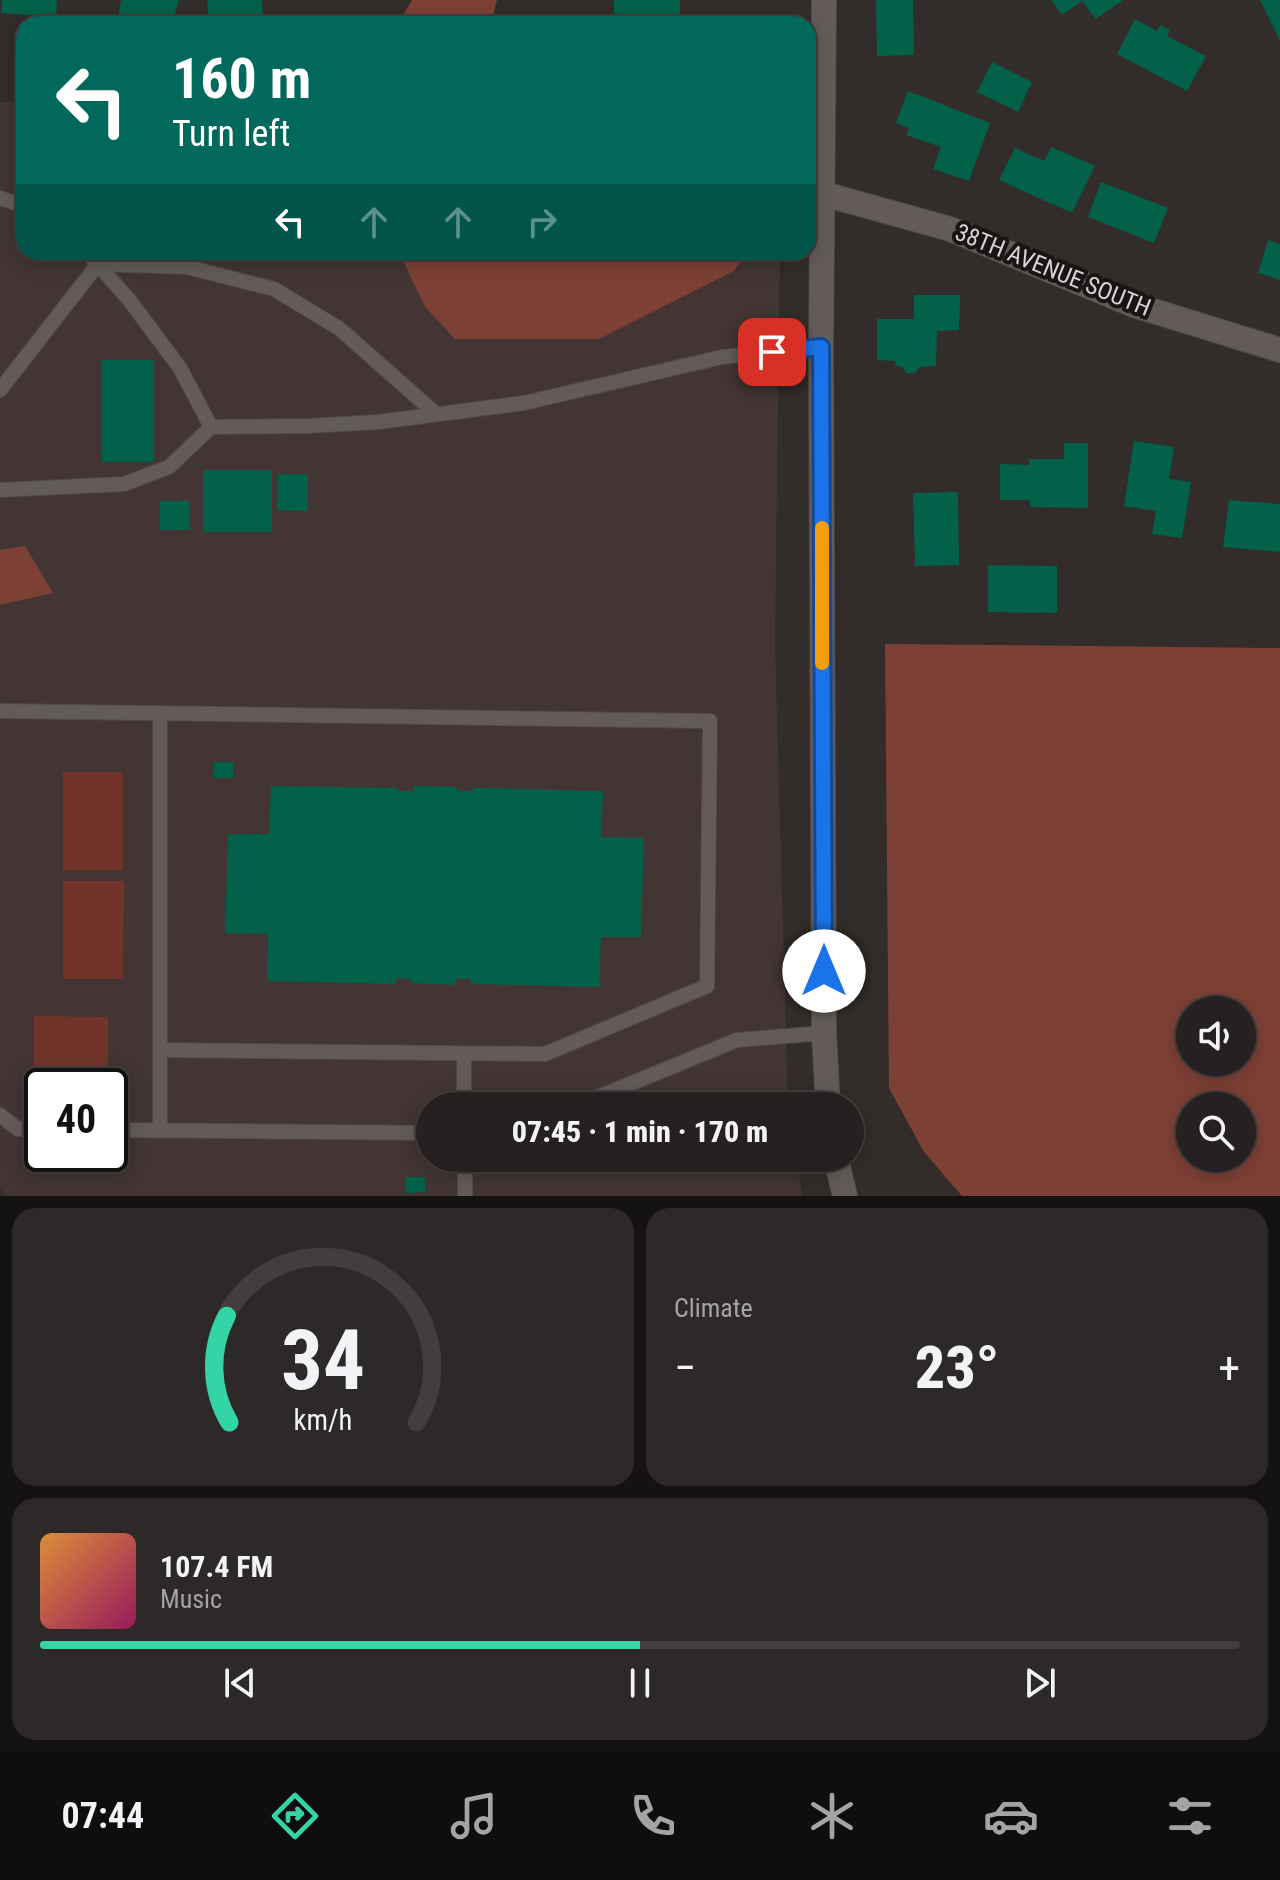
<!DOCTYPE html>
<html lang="en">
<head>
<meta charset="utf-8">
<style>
	:root { --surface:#262120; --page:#2e2929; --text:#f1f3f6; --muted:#a4a3a5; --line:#423e3e; --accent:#35d4a7 }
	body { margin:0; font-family:"Roboto Condensed",sans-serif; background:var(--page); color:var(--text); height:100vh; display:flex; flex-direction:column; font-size:30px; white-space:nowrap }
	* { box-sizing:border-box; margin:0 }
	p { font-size:26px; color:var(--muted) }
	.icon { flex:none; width:44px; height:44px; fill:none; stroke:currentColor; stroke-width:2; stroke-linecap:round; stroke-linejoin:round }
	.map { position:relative; height:1196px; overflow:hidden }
	.side { display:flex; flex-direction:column; gap:12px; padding:12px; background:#151212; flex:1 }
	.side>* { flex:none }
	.top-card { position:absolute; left:16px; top:16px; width:800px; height:244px; border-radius:24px; box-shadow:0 4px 20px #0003,0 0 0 2px var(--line); background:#00695c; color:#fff; overflow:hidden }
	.buttons { position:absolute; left:1176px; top:996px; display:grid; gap:16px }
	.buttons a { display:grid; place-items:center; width:80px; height:80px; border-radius:50%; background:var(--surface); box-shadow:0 4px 20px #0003,0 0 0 2px var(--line); font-size:40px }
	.speed { position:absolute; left:24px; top:1068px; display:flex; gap:16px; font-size:40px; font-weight:700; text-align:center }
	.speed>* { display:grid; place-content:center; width:104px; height:104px; border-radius:50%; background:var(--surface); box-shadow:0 4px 20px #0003,0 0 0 2px var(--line); line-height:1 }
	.speed .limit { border:4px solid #111; border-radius:12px; background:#fff; color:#111 }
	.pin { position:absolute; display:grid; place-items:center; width:68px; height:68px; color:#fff; margin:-34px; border-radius:16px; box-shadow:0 4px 12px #0006 }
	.me { position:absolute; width:88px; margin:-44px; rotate:0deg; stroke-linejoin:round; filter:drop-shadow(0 0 6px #0008) }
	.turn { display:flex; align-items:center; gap:28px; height:168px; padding:0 24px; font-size:36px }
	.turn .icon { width:104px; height:104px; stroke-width:2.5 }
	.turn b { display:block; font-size:56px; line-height:68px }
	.lanes { display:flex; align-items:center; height:76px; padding:0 24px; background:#0003; justify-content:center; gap:40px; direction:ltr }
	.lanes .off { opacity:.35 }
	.big { font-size:60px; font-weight:800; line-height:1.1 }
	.side .card { flex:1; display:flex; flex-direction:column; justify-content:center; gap:12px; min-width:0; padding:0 28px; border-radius:24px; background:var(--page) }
	.side .dial { align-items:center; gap:0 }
	.dial svg { height:208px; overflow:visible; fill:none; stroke:var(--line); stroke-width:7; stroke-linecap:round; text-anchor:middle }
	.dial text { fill:var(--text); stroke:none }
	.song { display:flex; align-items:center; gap:24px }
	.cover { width:96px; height:96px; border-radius:12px; background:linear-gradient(135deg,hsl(30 70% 55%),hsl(330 70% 35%)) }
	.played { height:8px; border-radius:4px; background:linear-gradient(90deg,var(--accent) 50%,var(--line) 50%) }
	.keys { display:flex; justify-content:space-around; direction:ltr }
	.heat { display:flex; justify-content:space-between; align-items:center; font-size:44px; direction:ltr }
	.side .tiles { flex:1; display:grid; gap:12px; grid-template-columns:1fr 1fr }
	.card:last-child { grid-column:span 2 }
	.trip { position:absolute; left:416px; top:1092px; width:448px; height:80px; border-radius:40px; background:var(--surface); box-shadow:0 4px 20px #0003,0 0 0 2px var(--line); font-weight:800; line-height:80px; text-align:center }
	.tabs { display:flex; height:128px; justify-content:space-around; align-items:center; background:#0f0d0d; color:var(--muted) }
	.tabs .icon { width:56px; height:56px }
	.tabs .current { color:var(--accent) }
	.tabs b { font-size:36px; color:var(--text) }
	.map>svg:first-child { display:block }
	.built { fill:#423533; fill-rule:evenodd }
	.green { fill:#70342a }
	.forest { fill:#7d4035; fill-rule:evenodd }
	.building { fill:#03614a }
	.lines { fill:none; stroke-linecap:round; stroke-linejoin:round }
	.service-casing { stroke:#4f4a49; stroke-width:16 }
	.tertiary-casing { stroke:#4f4a49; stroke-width:26 }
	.service { stroke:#625b59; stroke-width:14 }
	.tertiary { stroke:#625b59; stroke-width:24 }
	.route-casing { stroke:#114b97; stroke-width:20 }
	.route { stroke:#1a73e8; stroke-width:14 }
	.slow { stroke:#f59e0b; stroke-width:14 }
	.labels { text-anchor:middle; stroke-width:8; stroke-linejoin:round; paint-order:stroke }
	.street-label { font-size:24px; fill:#d8d4d3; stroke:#181514 }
</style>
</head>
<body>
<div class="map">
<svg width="1280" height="1196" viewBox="0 0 1280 1196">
	<rect width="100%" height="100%" fill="#322c2a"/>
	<path class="built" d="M0,102h24v150h756l-5,390 13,464h-358v52h365l8,38h-798l-5,-7zM42,1086h68v68h-68z"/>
	<g class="green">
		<rect x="63" y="772" width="60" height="98"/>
		<polygon points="63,881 124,881 123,979 63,979"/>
		<polygon points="34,1016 108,1017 108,1086 42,1086 42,1096 34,1096"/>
	</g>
	<g class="forest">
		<polygon points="412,0 497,0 491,24 398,24"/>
		<polygon points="399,252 747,252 734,271 599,339 455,339 425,307"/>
		<polygon points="25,546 53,593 0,605 0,550"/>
		<path d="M885,644l395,4v548h-318l-38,-44 -35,-64zM1242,1010v52h-52v-52zM1242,1106v52h-52v-52z"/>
	</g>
	<g class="building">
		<polygon points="2,0 57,0 56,17 1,13"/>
		<polygon points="121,0 179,0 172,24 140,21 139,24 117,24"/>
		<polygon points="207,0 262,0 263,23 209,24"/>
		<rect x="614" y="0" width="66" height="24"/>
		<polygon points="876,0 913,0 914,55 877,56"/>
		<polygon points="1051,0 1123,0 1096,19 1082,1 1062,15"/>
		<polygon points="1260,0 1280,0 1280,41"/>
		<polygon points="1135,19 1157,31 1160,25 1170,30 1167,36 1206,56 1187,91 1117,54"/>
		<polygon points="992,62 1032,82 1018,112 977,92"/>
		<polygon points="908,91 990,123 969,181 933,169 941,147 906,135 909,128 896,123"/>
		<polygon points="1051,147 1095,166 1072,213 999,180 1015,148 1044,161"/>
		<polygon points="1101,182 1168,208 1154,243 1088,217"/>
		<polygon points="1268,240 1280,244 1280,280 1258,273"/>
		<polygon points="914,295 960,295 959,330 937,331 936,366 920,367 915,373 906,373 903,367 895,366 896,361 877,360 877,319 914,319"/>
		<rect x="102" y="360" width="52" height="102"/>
		<polygon points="1134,441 1174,447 1169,479 1191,482 1182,538 1152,534 1156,511 1124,506"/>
		<polygon points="1064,443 1088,443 1088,508 1030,507 1030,500 1000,500 1000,464 1029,465 1029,459 1064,459"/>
		<rect x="203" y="470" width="69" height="62"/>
		<polygon points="278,474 308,474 308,511 277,510"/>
		<polygon points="958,492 959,565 915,566 913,493"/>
		<polygon points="1229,500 1280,504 1280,552 1223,547"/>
		<rect x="160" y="501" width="30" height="29"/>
		<polygon points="988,565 1057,566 1057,613 988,612"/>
		<rect x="214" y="762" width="19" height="16"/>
		<polygon points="271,786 397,788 398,791 413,791 414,786 457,787 457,791 473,791 474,788 603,791 601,837 644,838 641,937 601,937 599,987 471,984 471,979 456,979 456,985 411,983 411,979 396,978 396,984 267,981 268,934 225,933 228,834 269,834"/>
		<polygon points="37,1145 42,1145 42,1154 56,1154 56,1160 37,1160"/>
		<polygon points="110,1145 127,1145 127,1160 107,1160"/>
		<polygon points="405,1177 425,1177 425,1192 406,1193"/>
	</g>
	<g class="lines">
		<g class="service-casing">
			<g id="service">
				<polyline points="0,198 24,206"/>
				<polyline points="87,252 130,301 180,368 211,427 308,426 378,422 524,403 722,357 821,347"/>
				<polyline points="98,264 187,267 274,289 340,329 436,414"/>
				<polyline points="0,390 98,264"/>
				<polyline points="0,490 124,484 169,467 211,427"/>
				<polyline points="0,711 710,721 707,986 545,1054 160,1050"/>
				<polyline points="464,1054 464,1106"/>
				<polyline points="576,1106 737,1040 824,1033"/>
				<polyline points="0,1115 18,1129 42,1129"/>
				<polyline points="110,1130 430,1133"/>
				<polyline points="160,1130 160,713"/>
				<polyline points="465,1158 465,1196"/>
			</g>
		</g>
		<g class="tertiary-casing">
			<g id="tertiary">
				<polyline points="824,0 821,347 824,1033 828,1106"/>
				<polyline points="824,194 950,229 1134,305 1280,350"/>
				<polyline points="836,1158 845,1196"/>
			</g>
		</g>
		<use href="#service" class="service"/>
		<use href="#tertiary" class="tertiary"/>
	</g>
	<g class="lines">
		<g class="route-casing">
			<polyline id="route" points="772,352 821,347 824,971"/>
		</g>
		<use href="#route" class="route"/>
		<polyline class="slow" points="822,528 822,663"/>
	</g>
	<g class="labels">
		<g class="street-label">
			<text transform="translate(1053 270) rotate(22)" y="8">38TH AVENUE SOUTH</text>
		</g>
	</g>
</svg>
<div class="buttons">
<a><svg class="icon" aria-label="sound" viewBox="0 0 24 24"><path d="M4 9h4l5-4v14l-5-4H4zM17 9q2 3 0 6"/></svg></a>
<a><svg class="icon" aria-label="search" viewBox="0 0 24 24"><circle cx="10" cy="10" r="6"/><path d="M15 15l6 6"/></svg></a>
</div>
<div class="speed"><div class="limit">40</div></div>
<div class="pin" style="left:772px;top:352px;background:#d93025"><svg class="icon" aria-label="arrive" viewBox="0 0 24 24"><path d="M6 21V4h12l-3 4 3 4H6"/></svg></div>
<svg class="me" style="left:824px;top:971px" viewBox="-20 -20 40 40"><circle r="19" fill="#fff"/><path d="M0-13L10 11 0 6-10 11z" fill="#1a73e8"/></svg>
<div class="trip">07:45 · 1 min · 170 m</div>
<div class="top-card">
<div class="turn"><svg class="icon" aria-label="left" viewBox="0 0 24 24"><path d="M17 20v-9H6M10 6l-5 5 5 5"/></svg><div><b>160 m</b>Turn left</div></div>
<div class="lanes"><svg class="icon" aria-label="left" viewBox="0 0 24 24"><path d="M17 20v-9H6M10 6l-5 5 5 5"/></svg><svg class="icon off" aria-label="ahead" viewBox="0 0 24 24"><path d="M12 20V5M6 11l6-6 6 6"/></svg><svg class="icon off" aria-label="ahead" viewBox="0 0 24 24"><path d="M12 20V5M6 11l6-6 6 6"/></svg><svg class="icon off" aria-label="right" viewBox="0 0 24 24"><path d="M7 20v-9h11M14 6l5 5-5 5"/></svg></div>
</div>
</div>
<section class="side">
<div class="tiles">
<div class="card dial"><svg viewBox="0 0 100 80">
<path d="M14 69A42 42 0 1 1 86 69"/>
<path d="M14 69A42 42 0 0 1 13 28" stroke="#35d4a7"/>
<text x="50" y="56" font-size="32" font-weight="700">34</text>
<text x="50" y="72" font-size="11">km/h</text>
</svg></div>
<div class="card"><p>Climate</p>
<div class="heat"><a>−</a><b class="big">23°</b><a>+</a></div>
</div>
<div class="card">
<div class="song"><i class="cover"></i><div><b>107.4 FM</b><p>Music</p></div></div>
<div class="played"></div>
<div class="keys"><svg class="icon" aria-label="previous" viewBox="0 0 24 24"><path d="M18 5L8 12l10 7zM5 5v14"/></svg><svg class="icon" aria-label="pause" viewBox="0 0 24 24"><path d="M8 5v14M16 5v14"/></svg><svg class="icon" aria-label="next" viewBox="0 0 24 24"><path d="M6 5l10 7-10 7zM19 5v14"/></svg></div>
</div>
</div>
</section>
<nav class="tabs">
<b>07:44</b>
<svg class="icon current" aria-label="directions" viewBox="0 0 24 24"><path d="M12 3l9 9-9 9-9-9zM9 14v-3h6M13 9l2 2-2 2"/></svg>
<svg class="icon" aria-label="music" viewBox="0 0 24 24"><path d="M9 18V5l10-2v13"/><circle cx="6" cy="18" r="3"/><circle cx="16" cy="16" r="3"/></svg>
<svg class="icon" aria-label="phone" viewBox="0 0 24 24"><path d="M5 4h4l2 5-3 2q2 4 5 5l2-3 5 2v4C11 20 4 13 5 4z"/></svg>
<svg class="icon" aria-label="climate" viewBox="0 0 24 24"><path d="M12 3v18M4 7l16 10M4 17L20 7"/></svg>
<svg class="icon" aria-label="car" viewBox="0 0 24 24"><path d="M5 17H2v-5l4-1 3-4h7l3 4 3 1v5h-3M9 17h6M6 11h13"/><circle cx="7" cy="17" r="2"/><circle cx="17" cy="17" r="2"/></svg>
<svg class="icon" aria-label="filters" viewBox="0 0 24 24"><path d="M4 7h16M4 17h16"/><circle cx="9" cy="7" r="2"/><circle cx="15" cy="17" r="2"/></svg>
</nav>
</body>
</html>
